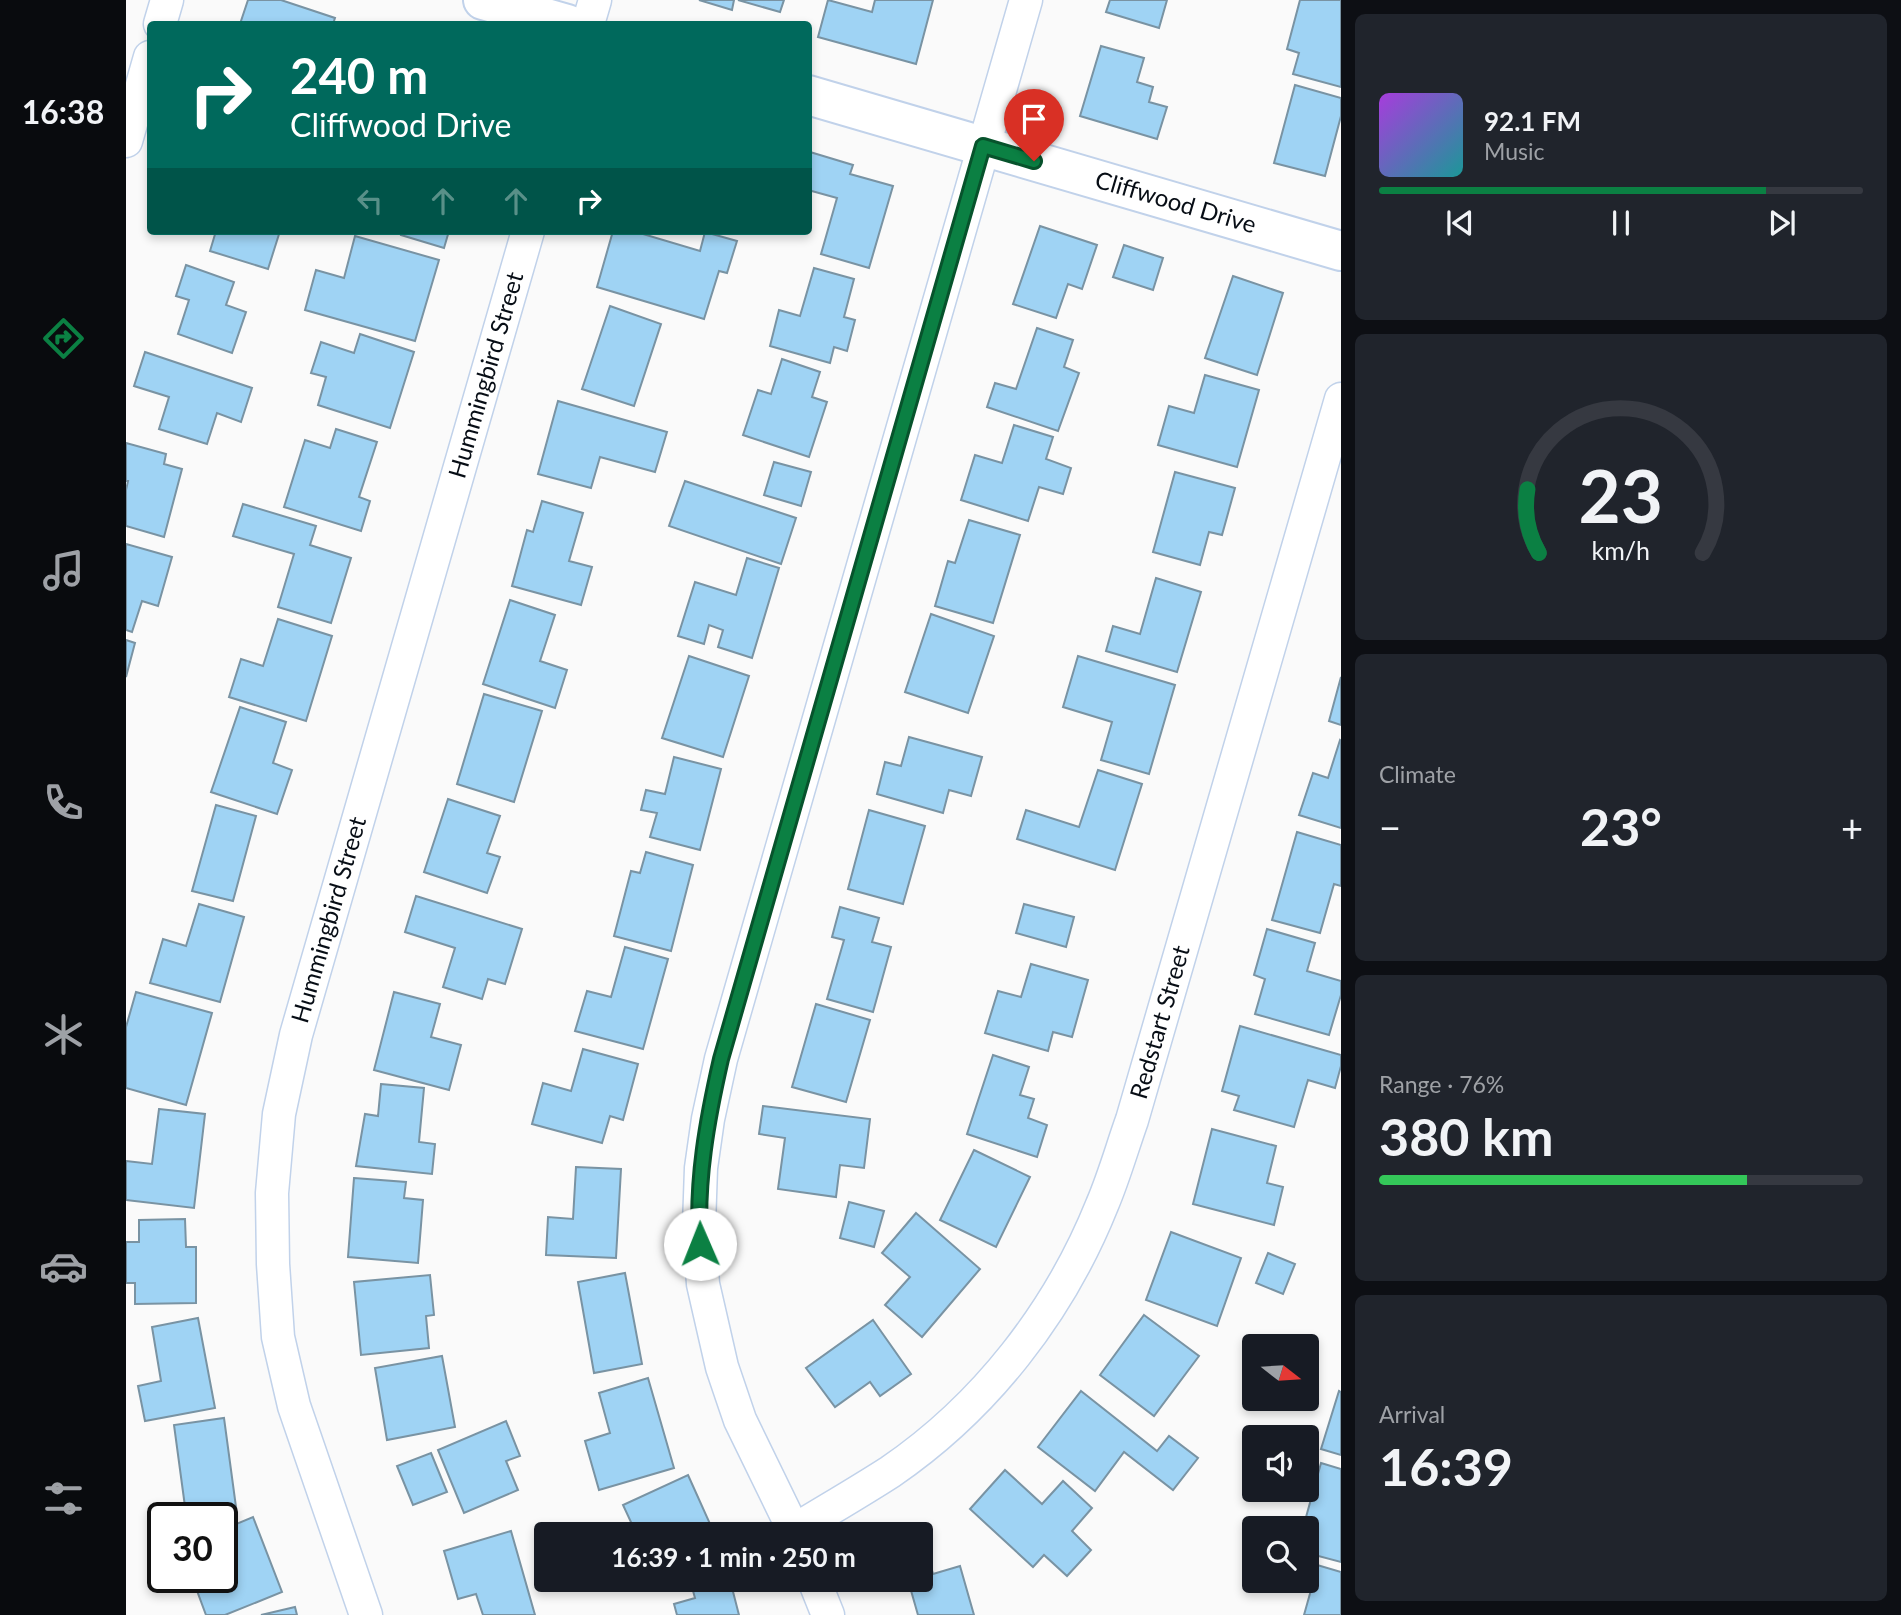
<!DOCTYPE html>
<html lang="en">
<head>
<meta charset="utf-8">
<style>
	:root { --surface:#171b24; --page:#20242c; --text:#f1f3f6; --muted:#9ea1a6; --line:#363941; --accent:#0b8043 }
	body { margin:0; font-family:Lato,sans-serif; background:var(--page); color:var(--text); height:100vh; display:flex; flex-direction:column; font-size:26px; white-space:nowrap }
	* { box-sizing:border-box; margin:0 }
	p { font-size:23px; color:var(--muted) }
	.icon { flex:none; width:38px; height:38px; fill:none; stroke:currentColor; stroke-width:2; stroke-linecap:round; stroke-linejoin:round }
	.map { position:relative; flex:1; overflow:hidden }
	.side { display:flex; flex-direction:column; gap:14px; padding:14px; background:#0d0f14; width:560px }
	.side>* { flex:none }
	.hud { position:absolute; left:21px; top:21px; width:665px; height:214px; border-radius:7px; box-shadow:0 4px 10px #0003; background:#00695c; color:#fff; overflow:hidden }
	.needle { width:46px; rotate:107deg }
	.tools { position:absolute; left:1116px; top:1334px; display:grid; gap:14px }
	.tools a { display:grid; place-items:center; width:77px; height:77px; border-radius:7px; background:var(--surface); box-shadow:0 4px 10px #0003; font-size:35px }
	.speed { position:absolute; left:21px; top:1502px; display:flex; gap:14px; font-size:35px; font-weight:700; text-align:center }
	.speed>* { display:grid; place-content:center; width:91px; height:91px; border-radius:50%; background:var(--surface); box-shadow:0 4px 10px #0003; line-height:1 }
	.speed .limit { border:4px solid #111; border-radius:10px; background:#fff; color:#111 }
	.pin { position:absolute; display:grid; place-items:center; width:60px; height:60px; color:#fff; margin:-72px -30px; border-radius:50% 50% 50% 0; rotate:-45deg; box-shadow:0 0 7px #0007 }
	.pin .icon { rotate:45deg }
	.me { position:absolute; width:77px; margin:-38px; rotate:359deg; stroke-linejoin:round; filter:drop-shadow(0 0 5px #0008) }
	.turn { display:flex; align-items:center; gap:24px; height:147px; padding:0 28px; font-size:32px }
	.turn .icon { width:91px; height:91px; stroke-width:2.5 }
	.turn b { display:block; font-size:49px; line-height:60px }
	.lanes { display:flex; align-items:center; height:66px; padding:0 28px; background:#0003; justify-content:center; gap:35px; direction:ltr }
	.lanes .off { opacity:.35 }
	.big { font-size:52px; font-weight:700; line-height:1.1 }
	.side .tile { flex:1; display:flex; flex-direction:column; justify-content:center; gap:10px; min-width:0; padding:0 24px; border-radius:10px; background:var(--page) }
	.side .dial { align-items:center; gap:0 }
	.dial svg { height:182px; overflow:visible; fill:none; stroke:var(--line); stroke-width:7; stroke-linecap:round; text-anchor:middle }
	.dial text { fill:var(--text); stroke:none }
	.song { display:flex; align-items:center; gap:21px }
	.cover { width:84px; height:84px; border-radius:10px; background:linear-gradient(135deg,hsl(280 70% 55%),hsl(180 70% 35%)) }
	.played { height:7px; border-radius:4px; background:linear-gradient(90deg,var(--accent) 80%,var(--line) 80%) }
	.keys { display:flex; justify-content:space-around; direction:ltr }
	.heat { display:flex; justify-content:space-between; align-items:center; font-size:38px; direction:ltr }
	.charge { height:10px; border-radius:5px; background:linear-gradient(90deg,#34c759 76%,var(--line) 0) }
	.trip { position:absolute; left:408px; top:1522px; width:399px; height:70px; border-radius:7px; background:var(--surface); box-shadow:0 4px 10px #0003; font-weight:700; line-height:70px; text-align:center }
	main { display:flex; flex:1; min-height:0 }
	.tab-bar { display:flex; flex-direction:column; width:126px; justify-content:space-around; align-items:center; background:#090b0e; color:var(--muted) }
	.tab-bar .icon { width:49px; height:49px }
	.tab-bar .on { color:var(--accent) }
	.tab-bar b { font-size:32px; color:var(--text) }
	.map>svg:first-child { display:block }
	.building { fill:#9fd3f4; stroke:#7993a3; stroke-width:2 }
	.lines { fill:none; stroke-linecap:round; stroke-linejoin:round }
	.street-casing { stroke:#c1d2ea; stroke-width:35 }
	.secondary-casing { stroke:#c1d2ea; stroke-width:42 }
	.street { stroke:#fff; stroke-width:32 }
	.secondary { stroke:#fff; stroke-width:38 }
	.route-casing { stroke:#07532c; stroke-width:18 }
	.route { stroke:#0b8043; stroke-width:12 }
	.labels { text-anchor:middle; stroke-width:5; stroke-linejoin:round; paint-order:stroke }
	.street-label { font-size:24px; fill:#070d15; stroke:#fff }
</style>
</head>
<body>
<main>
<nav class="tab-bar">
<b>16:38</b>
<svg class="icon on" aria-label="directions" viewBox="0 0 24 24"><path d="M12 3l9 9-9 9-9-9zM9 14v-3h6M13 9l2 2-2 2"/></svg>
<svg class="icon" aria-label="music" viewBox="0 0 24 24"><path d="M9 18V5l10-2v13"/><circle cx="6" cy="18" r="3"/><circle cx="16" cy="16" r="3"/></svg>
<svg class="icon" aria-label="phone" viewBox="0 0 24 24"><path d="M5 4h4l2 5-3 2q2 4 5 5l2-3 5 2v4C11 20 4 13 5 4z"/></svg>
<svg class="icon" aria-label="climate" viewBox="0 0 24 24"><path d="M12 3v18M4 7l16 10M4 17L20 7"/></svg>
<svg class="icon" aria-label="car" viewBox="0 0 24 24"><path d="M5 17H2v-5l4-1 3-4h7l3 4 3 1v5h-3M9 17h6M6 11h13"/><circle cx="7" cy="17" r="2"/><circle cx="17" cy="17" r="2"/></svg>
<svg class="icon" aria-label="filters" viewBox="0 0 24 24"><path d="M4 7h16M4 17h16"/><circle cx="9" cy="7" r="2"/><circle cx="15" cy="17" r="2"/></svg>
</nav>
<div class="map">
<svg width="1215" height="1615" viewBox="0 0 1215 1615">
	<rect width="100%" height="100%" fill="#fafafa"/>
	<g class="building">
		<polygon points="122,0 155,0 209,18 207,24 114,24"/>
		<polygon points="573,0 608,0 606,10"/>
		<polygon points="612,0 658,0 654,12"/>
		<polygon points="702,0 746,12 749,0 807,0 790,64 692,37"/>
		<polygon points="984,0 1041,0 1033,28 980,12"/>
		<polygon points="1174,0 1215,0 1215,87 1167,74 1173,53 1161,49"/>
		<polygon points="975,46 1018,58 1011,82 1027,87 1023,102 1041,107 1031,139 954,116"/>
		<polygon points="1169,85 1215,98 1215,116 1199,176 1148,163"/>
		<polygon points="684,152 727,165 724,174 767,186 743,268 695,254 711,198 682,190"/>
		<polygon points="914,226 971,245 956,289 942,284 930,318 887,304"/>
		<polygon points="90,231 154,231 142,269 84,251"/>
		<polygon points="276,231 323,231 318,248 275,235"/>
		<polygon points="487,231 507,231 574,251 579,232 611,241 601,273 593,271 578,319 471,287"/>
		<polygon points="229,236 313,260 289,341 179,310 190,270 218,278"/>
		<polygon points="998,245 1037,258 1027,290 987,277"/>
		<polygon points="60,265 108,282 100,305 120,312 106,353 52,334 63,300 50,296"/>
		<polygon points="688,268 728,279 718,317 729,320 721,351 708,347 704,363 644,346 653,310 674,316"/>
		<polygon points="1107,276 1157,293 1131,375 1079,358"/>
		<polygon points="484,306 535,324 508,406 456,389"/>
		<polygon points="911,328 947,340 938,367 953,373 932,431 861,407 869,383 890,389"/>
		<polygon points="234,334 288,352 264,428 192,405 200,377 185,373 195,342 228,353"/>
		<polygon points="19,352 126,388 115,422 91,413 81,444 33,429 43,397 8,386"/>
		<polygon points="656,359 694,372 686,397 701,402 683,457 617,435 632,390 645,394"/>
		<polygon points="1079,375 1133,390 1111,467 1032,445 1043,406 1068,413"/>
		<polygon points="432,401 541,432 529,472 474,457 465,488 412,474"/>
		<polygon points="888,425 927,437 920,459 945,468 937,494 913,487 902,521 835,500 849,455 876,463"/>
		<polygon points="210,429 251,442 233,497 244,501 235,531 158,507 179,440 204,448"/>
		<polygon points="0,443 40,454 38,464 56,469 38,537 0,526 0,490 2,481 0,481"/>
		<polygon points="648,462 685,472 675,506 638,495"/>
		<polygon points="1049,472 1109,488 1096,535 1083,532 1074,565 1027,552"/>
		<polygon points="559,481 670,518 655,564 543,526"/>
		<polygon points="416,501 457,513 443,561 466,567 455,605 386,586 401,530 407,532"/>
		<polygon points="117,504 190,526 184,545 225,558 205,623 152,607 168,554 107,536"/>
		<polygon points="843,520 894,535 867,623 809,606 822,561 829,563"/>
		<polygon points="0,544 46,557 32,606 16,601 6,632 0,630"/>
		<polygon points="621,558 653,568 626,658 592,647 597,630 583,625 578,644 552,636 569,582 610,595"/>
		<polygon points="1030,578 1075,592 1051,672 980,651 987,626 1014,634"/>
		<polygon points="384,600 429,615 414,661 441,670 429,708 357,684"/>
		<polygon points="805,614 868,636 842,713 779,692"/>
		<polygon points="152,619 206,636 180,721 103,697 115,659 137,666"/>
		<polygon points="0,640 9,643 0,677"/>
		<polygon points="563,656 623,676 597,757 536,738"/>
		<polygon points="952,656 1049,685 1023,774 975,760 986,722 937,707"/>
		<polygon points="1215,677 1215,725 1203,721"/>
		<polygon points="358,694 416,711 388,802 331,784"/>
		<polygon points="114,707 160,722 147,763 166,770 151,814 85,792"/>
		<polygon points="783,737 856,757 845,796 823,790 817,813 751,794 759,762 775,766"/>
		<polygon points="1214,740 1215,741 1215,828 1173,815 1187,773 1202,778"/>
		<polygon points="548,757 595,769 574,850 524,837 531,813 515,810 520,790 539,794"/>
		<polygon points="972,770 1016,784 989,870 891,839 900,810 953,827"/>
		<polygon points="322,799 374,816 361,853 374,857 361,893 298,872"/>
		<polygon points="90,805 130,816 107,901 66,891"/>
		<polygon points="743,810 799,826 777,904 722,889"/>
		<polygon points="1171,832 1215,845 1215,886 1208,884 1194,933 1146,920"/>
		<polygon points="520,852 567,865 545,951 488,936 505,871 514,873"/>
		<polygon points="290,896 396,929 379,984 362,979 356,999 317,987 329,948 279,932"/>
		<polygon points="73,904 118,917 94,1002 24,983 37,939 60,946"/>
		<polygon points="898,904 948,917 940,947 890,933"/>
		<polygon points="714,907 753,918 746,942 765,947 747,1012 701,999 718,940 706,937"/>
		<polygon points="1141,929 1189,943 1181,971 1215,981 1215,995 1203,1035 1129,1014 1139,979 1128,975"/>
		<polygon points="499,947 542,959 517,1049 449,1031 461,991 485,997"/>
		<polygon points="905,964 962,980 946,1037 927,1032 922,1051 859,1033 872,991 895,997"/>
		<polygon points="10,992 86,1013 60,1105 0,1088 0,1027"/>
		<polygon points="268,992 314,1004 305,1037 335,1045 323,1090 248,1070"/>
		<polygon points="690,1004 744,1020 720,1102 666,1087"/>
		<polygon points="1114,1026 1215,1055 1215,1066 1209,1088 1182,1080 1168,1127 1108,1110 1113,1096 1096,1091"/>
		<polygon points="457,1049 512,1064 497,1120 484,1116 476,1143 406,1124 417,1083 445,1091"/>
		<polygon points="867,1055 903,1067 894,1095 908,1099 902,1118 921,1125 911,1157 841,1134"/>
		<polygon points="255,1084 298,1088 293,1142 309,1144 306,1174 230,1166 239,1114 252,1116"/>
		<polygon points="637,1106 744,1119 738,1168 714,1165 710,1197 652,1189 659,1138 633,1134"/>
		<polygon points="33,1109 79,1114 68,1208 0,1200 0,1161 26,1164"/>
		<polygon points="1086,1129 1150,1146 1141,1183 1157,1187 1148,1225 1067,1204"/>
		<polygon points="848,1150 904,1177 870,1247 814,1220"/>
		<polygon points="450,1167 495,1169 490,1258 420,1255 422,1217 447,1219"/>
		<polygon points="228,1178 280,1182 278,1198 297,1200 292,1263 222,1257"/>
		<polygon points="723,1202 758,1211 748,1247 714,1238"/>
		<polygon points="790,1213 854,1269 796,1337 759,1305 784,1277 756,1253"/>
		<polygon points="59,1219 60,1247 70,1247 70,1303 9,1304 9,1283 0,1283 0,1242 13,1242 13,1220"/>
		<polygon points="1045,1232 1115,1258 1091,1326 1020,1300"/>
		<polygon points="1142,1253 1169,1264 1157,1294 1130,1283"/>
		<polygon points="499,1273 516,1364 468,1373 452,1282"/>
		<polygon points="304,1275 308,1315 300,1316 303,1348 235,1355 228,1282"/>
		<polygon points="1018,1315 1073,1356 1028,1416 974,1375"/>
		<polygon points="72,1318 89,1408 19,1421 12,1386 35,1381 26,1327"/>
		<polygon points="747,1320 785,1374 754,1396 744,1382 709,1407 680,1368"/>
		<polygon points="316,1356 329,1427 261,1440 249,1368"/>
		<polygon points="522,1378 548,1468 473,1490 459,1441 484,1433 473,1393"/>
		<polygon points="955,1391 1031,1451 1043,1436 1072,1458 1047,1490 998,1452 969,1491 912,1447"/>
		<polygon points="1213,1391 1215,1392 1215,1455 1195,1449"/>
		<polygon points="98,1418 110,1507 60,1514 48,1425"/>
		<polygon points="380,1421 394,1456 380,1461 392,1490 338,1513 312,1450"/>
		<polygon points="305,1453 321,1492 287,1505 271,1466"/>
		<polygon points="1195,1463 1215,1469 1215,1562 1181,1553 1181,1528 1177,1528"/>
		<polygon points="879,1470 916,1504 937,1481 966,1508 946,1531 965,1550 941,1576 918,1555 907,1567 844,1509"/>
		<polygon points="562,1475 589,1535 511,1535 497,1505"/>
		<polygon points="127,1517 156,1592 99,1615 80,1615 70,1588 90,1580 89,1577 96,1577 96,1530"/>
		<polygon points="385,1531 409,1615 357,1615 350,1594 332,1599 318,1551"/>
		<polygon points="799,1544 807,1574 834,1566 848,1615 792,1615 782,1580 794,1580 794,1546"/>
		<polygon points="1181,1562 1215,1572 1215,1615 1178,1615 1185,1590 1171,1586 1173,1580 1181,1580"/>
		<polygon points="564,1580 604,1580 613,1615 551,1615 548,1604 569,1598"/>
		<polygon points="169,1607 171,1615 135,1615"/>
	</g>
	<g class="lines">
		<g class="street-casing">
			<g id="street">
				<polyline points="34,24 41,0"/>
				<polyline points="462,24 469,0"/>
				<polyline points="0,141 24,57"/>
				<path id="s1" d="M669,1530c31,-19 64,-38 95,-58 95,-65 169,-160 212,-267 12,-28 20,-57 30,-85l209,-721"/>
				<polyline points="670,1535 614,1420 596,1367 577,1284 573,1225 575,1168 582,1119 595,1059 900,0"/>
				<polyline points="688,1580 702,1615"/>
				<path id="s2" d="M240,1615l-72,-209 -16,-69 -5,-73 -1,-71 7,-79 17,-79 232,-804"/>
			</g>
		</g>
		<g class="secondary-casing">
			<g id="secondary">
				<polyline points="357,0 441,24"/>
				<path id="s3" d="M682,95l533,156"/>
			</g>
		</g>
		<use href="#street" class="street"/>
		<use href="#secondary" class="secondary"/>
	</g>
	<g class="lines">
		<g class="route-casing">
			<path id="route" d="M574,1244c-4,-63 7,-124 21,-185l262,-913 51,15"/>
		</g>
		<use href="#route" class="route"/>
	</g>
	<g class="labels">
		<g class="street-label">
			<text dy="8" stroke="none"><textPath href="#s3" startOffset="383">Cliffwood Drive</textPath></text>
			<text dy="8" stroke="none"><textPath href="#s2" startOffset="1283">Hummingbird Street</textPath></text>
			<text dy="8" stroke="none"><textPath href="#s2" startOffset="716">Hummingbird Street</textPath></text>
			<text dy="8" stroke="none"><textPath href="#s1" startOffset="649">Redstart Street</textPath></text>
		</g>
	</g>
</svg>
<div class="tools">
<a><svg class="needle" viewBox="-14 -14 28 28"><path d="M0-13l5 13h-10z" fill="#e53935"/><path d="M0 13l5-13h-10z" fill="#9ea1a6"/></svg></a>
<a><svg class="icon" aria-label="sound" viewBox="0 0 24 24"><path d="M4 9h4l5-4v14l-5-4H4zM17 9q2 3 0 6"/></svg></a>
<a><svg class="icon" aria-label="search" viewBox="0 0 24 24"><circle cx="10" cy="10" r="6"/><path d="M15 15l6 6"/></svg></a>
</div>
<div class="speed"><div class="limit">30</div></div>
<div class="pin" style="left:908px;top:161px;background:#d93025"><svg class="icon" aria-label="arrive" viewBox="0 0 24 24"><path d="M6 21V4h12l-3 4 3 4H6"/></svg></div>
<svg class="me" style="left:574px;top:1244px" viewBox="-20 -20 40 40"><circle r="19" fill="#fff"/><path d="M0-13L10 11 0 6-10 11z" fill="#0b8043"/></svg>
<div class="trip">16:39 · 1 min · 250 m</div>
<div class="hud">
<div class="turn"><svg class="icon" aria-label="right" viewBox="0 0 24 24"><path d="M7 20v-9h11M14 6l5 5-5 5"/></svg><div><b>240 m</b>Cliffwood Drive</div></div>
<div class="lanes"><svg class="icon off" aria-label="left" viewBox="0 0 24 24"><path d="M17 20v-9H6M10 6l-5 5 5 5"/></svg><svg class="icon off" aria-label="ahead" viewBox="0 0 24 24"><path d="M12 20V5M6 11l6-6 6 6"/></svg><svg class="icon off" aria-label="ahead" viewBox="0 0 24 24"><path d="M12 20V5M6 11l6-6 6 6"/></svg><svg class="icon" aria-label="right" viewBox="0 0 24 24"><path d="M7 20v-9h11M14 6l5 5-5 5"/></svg></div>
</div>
</div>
<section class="side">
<div class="tile">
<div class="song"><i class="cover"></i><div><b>92.1 FM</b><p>Music</p></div></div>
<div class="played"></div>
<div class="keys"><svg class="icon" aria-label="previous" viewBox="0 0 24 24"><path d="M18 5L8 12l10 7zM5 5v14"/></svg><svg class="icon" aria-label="pause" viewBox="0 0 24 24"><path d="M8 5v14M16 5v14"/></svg><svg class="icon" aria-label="next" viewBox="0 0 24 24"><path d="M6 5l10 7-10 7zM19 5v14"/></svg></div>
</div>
<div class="tile dial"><svg viewBox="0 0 100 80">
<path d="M14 69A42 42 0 1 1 86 69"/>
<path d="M14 69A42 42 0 0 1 9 41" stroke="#0b8043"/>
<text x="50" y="56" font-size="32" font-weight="700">23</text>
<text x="50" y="72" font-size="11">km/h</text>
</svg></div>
<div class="tile"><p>Climate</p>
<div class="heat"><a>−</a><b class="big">23°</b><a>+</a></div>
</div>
<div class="tile"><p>Range · 76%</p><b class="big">380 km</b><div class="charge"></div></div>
<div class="tile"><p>Arrival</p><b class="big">16:39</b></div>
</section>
</main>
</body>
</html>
